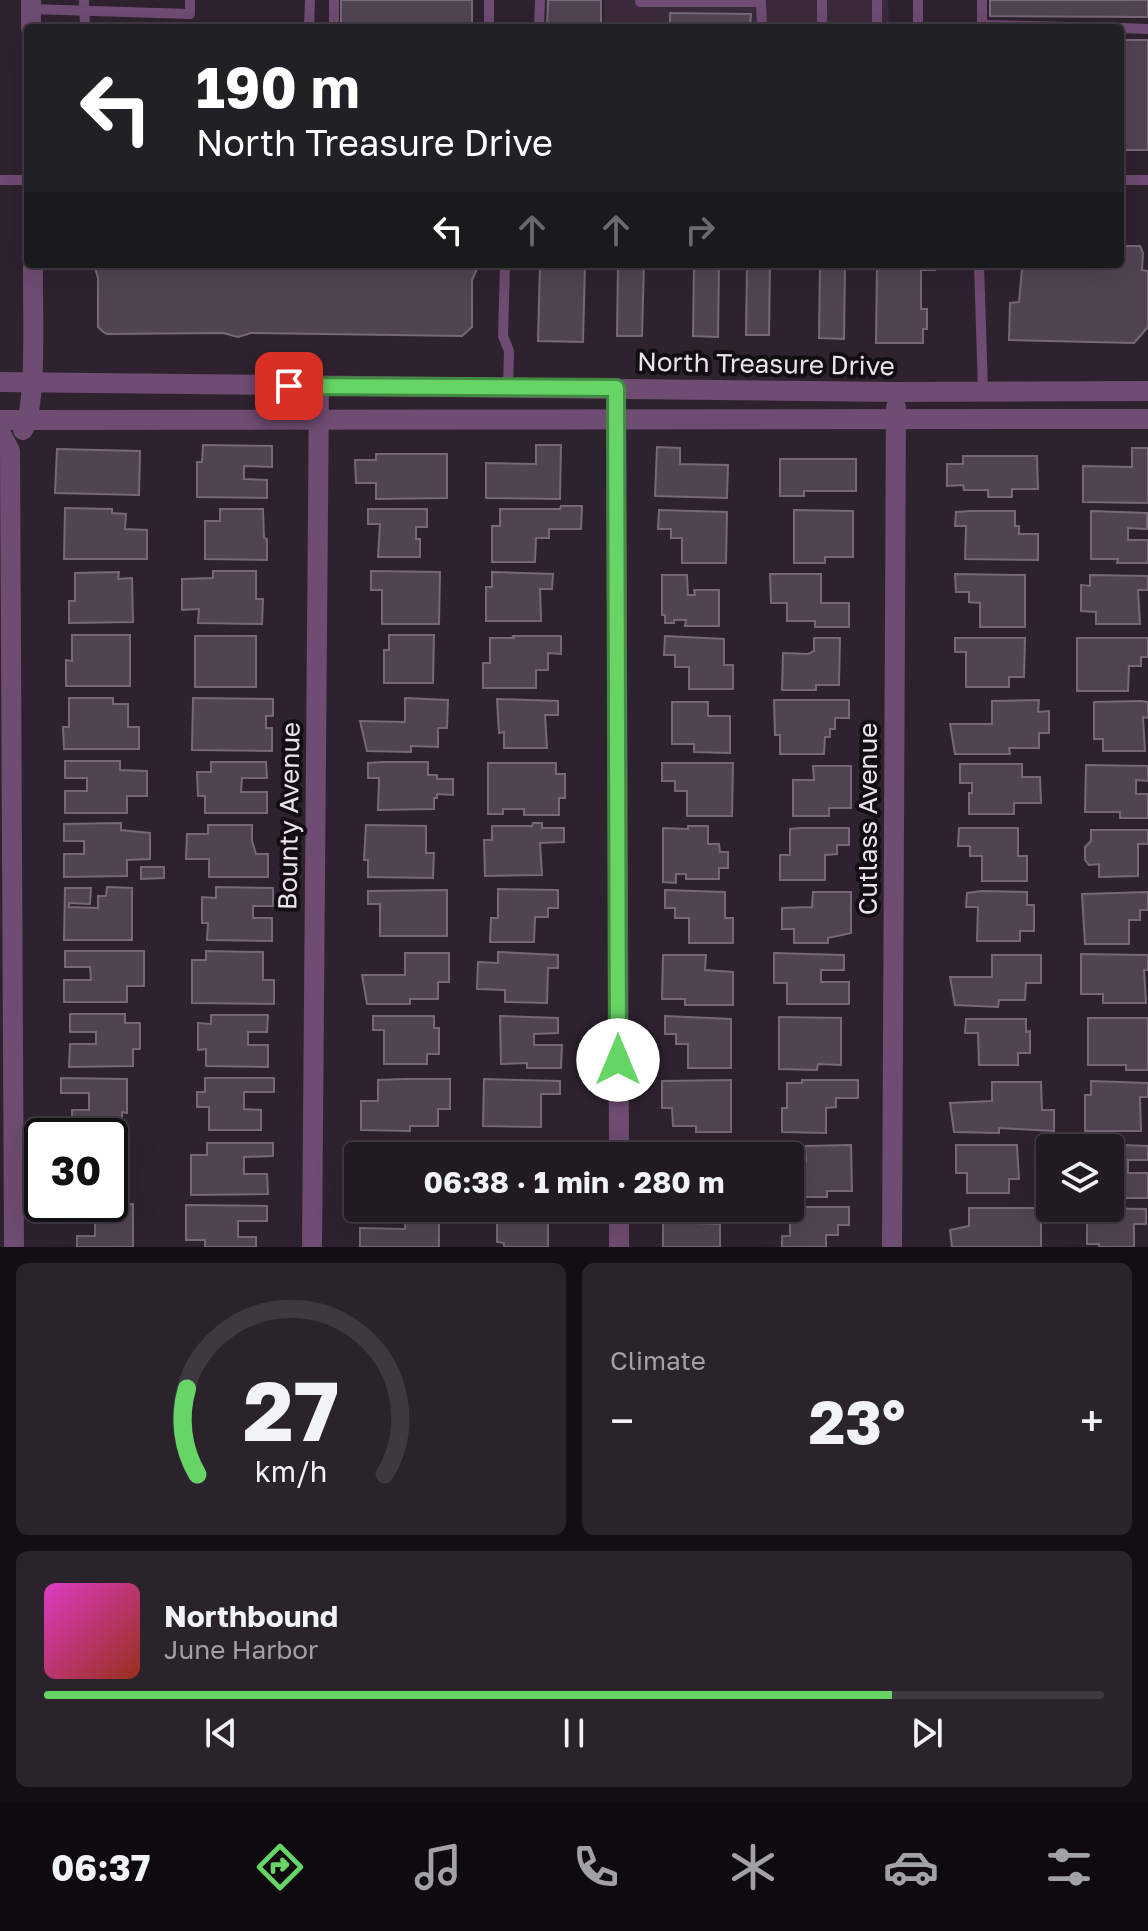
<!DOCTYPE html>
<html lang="en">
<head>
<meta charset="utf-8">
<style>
	:root { --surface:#221a23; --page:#2a232b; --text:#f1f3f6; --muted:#a2a1a6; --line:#3f3841; --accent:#67d466 }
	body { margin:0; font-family:"Golos Text",sans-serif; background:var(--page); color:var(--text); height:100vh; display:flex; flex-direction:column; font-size:30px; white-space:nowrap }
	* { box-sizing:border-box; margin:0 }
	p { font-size:26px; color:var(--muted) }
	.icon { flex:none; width:44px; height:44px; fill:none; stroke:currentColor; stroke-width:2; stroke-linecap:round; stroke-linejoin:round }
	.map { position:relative; height:1247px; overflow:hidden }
	.details { display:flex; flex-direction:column; gap:16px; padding:16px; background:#130e13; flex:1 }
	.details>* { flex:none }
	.banner { position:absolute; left:24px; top:24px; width:1100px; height:244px; border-radius:8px; box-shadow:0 8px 32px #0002,0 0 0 2px var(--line); background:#202124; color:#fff; overflow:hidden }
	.fabs { position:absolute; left:1036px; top:1134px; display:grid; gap:16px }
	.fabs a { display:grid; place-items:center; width:88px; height:88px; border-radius:8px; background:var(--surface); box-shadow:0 8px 32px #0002,0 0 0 2px var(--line); font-size:40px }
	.speed { position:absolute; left:24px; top:1118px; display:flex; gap:16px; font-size:40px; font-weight:700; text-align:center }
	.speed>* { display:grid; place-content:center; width:104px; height:104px; border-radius:50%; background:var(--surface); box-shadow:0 8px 32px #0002,0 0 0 2px var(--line); line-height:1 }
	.speed .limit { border:4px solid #111; border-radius:12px; background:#fff; color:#111 }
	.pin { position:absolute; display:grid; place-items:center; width:68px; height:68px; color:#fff; margin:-34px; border-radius:16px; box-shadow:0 4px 12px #0006 }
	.me { position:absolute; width:88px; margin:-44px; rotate:0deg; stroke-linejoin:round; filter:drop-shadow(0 0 6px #0008) }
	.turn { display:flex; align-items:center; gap:28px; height:168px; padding:0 40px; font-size:36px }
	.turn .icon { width:104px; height:104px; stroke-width:2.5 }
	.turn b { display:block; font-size:56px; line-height:68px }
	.lanes { display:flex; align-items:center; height:76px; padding:0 40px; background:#0003; justify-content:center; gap:40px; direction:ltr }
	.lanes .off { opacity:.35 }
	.big { font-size:60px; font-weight:700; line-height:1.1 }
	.details .card { flex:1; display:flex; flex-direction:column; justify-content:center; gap:12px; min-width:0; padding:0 28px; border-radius:12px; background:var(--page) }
	.details .dial { align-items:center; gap:0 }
	.dial svg { height:208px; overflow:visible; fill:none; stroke:var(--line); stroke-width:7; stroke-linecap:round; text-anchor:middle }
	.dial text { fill:var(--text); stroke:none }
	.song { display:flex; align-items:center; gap:24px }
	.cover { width:96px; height:96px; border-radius:12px; background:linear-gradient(135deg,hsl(310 70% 55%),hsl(10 70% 35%)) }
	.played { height:8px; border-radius:4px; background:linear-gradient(90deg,var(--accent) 80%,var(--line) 80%) }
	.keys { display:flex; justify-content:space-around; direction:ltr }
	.heat { display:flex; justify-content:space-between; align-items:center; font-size:44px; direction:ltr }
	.details .tiles { flex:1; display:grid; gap:16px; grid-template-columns:1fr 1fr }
	.card:last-child { grid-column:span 2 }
	.trip { position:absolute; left:344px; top:1142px; width:460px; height:80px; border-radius:8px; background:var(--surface); box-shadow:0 8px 32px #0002,0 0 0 2px var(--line); font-weight:700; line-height:80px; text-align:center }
	.tab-bar { display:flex; height:128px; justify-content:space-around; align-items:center; background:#0e0a0e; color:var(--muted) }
	.tab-bar .icon { width:56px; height:56px }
	.tab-bar .active { color:var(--accent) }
	.tab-bar b { font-size:36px; color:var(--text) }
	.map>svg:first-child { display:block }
	.built { fill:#3a2a3b }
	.building { fill:#514452; stroke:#766877; stroke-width:2 }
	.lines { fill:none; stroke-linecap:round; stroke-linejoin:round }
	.lane { stroke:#6f4c72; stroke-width:10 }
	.street { stroke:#6f4c72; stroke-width:20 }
	.route-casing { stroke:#438a42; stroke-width:20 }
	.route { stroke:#67d466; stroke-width:14 }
	.labels { text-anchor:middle; stroke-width:8; stroke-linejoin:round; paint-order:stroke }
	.street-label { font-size:26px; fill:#ebe3eb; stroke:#130e14 }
</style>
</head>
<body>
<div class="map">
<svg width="1148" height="1247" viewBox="0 0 1148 1247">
	<rect width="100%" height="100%" fill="#2e222f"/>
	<polygon class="built" points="604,0 888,0 889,28 604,28"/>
	<g class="building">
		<rect x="341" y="0" width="131" height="28"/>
		<polygon points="548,0 601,0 601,28 547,28"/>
		<polygon points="990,0 1148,0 1148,17 990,16"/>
		<polygon points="670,13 751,14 750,28 610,28 610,24 670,25"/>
		<rect x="1120" y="40" width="28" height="110"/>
		<polygon points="1120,246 1140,246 1143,253 1142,270 1148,271 1148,327 1134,343 1009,340 1010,303 1019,302 1022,269 1058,269 1058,264 1120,264"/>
		<polygon points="94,264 210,267 210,264 298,264 302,266 359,264 359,267 389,267 389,264 402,264 403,266 476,264 477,269 472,280 472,327 462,336 251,333 238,337 223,333 107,334 102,331 98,327 98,278"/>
		<polygon points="540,264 585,264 583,342 538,341"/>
		<polygon points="618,264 644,264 642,336 617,336"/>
		<polygon points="694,264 719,264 718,337 693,336"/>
		<polygon points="747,264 770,264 769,335 746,335"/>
		<polygon points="820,264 845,264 844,339 819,338"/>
		<polygon points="877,264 935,264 935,270 921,270 921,309 927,309 927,329 923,329 923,343 876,343"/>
		<polygon points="203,445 272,446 272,467 244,466 244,479 267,480 267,498 197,497 197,462 202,462"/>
		<polygon points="536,445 561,445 560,499 486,498 486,463 536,464"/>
		<polygon points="657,447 680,448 680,464 728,465 727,498 655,496"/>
		<polygon points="1132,448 1148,448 1148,503 1083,502 1083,466 1132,467"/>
		<polygon points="57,449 140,451 139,495 55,493"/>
		<polygon points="376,454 447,454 447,498 376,499 376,483 356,483 355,460 376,460"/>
		<polygon points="963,456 1037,456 1038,489 1012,489 1012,497 988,497 988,490 964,490 963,485 947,486 947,464 963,464"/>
		<polygon points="780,459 856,459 856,491 804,491 804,496 780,496"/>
		<polygon points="561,506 582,506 581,529 549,529 549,538 536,538 535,562 492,562 492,526 500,526 500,509 560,509"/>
		<polygon points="65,508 112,509 112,513 126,514 125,529 147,530 147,559 64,559"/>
		<polygon points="220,509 263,509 264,538 267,539 267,560 205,559 205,521 220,521"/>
		<polygon points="368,509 427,509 427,527 416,527 416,539 420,539 420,557 378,557 380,524 368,524"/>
		<polygon points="659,510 727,512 726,563 682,563 682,538 671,538 671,529 658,529"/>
		<polygon points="794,510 853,511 853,557 825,557 825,563 794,563"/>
		<polygon points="971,511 1015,511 1015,526 1019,526 1019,534 1038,534 1038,560 965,559 966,526 955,526 956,512"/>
		<polygon points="1091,511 1147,513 1147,529 1128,528 1128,540 1148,540 1148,563 1117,563 1118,559 1091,559"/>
		<polygon points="213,571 256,571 256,599 263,599 262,624 198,623 199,609 182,610 182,579 213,578"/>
		<polygon points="371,571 440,572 439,624 382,624 382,590 371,590"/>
		<polygon points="119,572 118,579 132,578 133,622 69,623 69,601 75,601 75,573"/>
		<polygon points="492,572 553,574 552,589 540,589 541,621 486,621 486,587 492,587"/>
		<polygon points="770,574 821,574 821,603 849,603 849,627 815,627 815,621 787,621 787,603 771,603"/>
		<polygon points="955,574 1025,575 1025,627 980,627 980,603 969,602 969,592 956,592"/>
		<polygon points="662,575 687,575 688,595 695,595 694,590 719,590 719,626 685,626 686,620 674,620 674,623 665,623 665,615 662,615"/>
		<polygon points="1090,575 1148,576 1148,590 1138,590 1140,624 1096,624 1096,612 1081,611 1081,585 1090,586"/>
		<polygon points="72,635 130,635 130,686 66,686 66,660 72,661"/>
		<polygon points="389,635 434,635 433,683 384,683 384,650 389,650"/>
		<rect x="195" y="636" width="61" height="51"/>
		<polygon points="513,636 561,636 561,654 548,653 548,670 536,670 536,688 483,688 483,663 490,663 490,638 514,638"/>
		<polygon points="665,636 724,639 724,665 733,665 733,689 689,689 689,667 675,667 675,655 664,655"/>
		<polygon points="814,638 840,638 839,685 816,685 816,690 782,690 783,653 808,654 814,651"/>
		<polygon points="955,638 1025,638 1024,677 1009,677 1009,687 966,687 966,652 955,652"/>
		<polygon points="1077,638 1148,638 1148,657 1141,657 1141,666 1129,666 1128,691 1077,691"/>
		<polygon points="69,698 113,698 113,704 128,704 128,727 139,727 139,749 64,749 63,727 69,727"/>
		<polygon points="193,698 273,699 273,716 266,716 266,728 272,728 272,751 192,750"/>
		<polygon points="405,698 448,700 447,728 438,728 438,747 411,746 411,752 367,751 360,721 405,722"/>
		<polygon points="497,699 558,701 558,715 545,715 547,748 504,748 504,732 499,733"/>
		<polygon points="774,700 849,700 849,718 835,718 835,729 830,729 830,737 825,737 824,754 780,754 780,735 775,735"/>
		<polygon points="1039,700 1038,712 1049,711 1049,733 1039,733 1039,748 1009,748 1010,754 955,754 950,724 992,724 992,701"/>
		<polygon points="1141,701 1148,702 1148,718 1143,717 1145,751 1103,751 1103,739 1094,739 1094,702"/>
		<polygon points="672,702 708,702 708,716 730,716 730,753 694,752 694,744 672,744"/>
		<polygon points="65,761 120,761 120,770 147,771 147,796 127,796 127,813 65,813 65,791 87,791 87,778 65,778"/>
		<polygon points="211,762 266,762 267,778 242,778 241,792 267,792 267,813 205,813 205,796 198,796 197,772 211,772"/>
		<polygon points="383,762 428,762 428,775 437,775 437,779 453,779 453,795 437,794 437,798 434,798 434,809 378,810 379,778 368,778 368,763"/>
		<polygon points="488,763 556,763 556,774 565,774 565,798 559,798 559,815 524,815 524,809 503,809 503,814 488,814"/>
		<polygon points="662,763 733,763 732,816 687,816 687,791 675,791 675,781 662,781"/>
		<polygon points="960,764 1022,764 1022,777 1040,777 1041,803 1014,803 1014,814 969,814 969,793 972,793 972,783 960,783"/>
		<polygon points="1086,765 1148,766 1148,781 1136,780 1136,794 1148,794 1148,818 1120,818 1120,812 1085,812"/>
		<polygon points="813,766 851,766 851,808 829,808 829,816 793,816 793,780 814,780"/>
		<polygon points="121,823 121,830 150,833 150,859 127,860 127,876 64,877 64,854 84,854 84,841 64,841 64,824"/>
		<polygon points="533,823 542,823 542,828 564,828 564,842 540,843 542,875 485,876 484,840 492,840 492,826 532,826"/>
		<polygon points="208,825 252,825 252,841 256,854 268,854 268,877 209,877 209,859 186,859 187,834 208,834"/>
		<polygon points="366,825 426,826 426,853 434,853 433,878 368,877 368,860 364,860"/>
		<polygon points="688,826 708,826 708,844 719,844 720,852 728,852 728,868 719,868 719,879 686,879 686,874 676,874 676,883 663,882 663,828 688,829"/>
		<polygon points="801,828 849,828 849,845 837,845 837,854 825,855 825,880 780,880 780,855 790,855 790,829"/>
		<polygon points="959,828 1018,828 1018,856 1027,856 1027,881 982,881 982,856 970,856 970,846 958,846"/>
		<polygon points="1091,830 1148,830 1148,844 1138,844 1138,876 1099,877 1099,864 1089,865 1085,860 1085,847 1091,841"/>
		<polygon points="141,867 164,867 164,878 141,879"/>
		<polygon points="107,887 132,888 132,940 64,940 65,888 91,888 90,904 69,903 69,907 98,908 98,896 106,896"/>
		<polygon points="216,887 273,888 273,906 253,906 253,918 272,918 272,941 207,940 208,923 202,923 202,897 216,898"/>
		<polygon points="498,889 558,890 558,908 548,908 548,917 535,917 534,942 490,942 491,918 498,918"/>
		<polygon points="447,890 447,936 380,936 380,904 368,904 368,891"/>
		<polygon points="665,890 725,892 725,918 733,918 733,943 689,943 689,918 675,918 675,908 665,908"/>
		<polygon points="982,891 1027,892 1027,905 1034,905 1034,931 1020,931 1020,941 977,941 978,907 966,907 967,893"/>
		<polygon points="813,892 851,892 851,933 828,938 828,943 794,943 794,929 782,929 782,908 812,907"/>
		<polygon points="1148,892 1148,910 1140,910 1140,920 1129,920 1129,944 1085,944 1082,894"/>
		<polygon points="65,951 144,951 144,986 127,986 127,1002 64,1002 64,980 91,980 90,967 65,967"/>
		<polygon points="206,951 263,952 263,980 274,980 274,1004 192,1003 192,960 206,960"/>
		<polygon points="498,952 558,955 558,968 548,968 547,1003 505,1002 505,990 477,989 478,962 498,963"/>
		<polygon points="405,953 449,953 449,982 438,982 438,999 410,999 410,1004 367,1004 362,975 405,975"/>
		<polygon points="774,953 844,955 844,970 821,970 821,982 849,982 849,1004 787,1004 787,983 774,983"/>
		<polygon points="1081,954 1148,955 1148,970 1144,970 1146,1003 1103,1003 1103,994 1081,994"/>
		<polygon points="663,955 706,955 705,970 733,972 733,1005 685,1005 685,999 662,999"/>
		<polygon points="992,955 1041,955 1041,983 1026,983 1025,1000 999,1000 998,1007 955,1005 950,977 992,977"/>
		<polygon points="70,1014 125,1014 125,1023 140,1023 140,1049 133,1049 133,1066 69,1067 70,1044 96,1044 96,1032 70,1032"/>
		<polygon points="211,1015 268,1015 267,1032 248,1032 248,1045 268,1045 268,1067 206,1066 206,1049 198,1050 198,1023 211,1024"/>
		<polygon points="373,1016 434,1016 434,1028 439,1028 439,1054 427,1054 427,1064 384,1064 384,1030 373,1030"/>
		<polygon points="500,1016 558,1018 558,1033 534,1034 534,1045 562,1045 561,1068 527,1068 527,1063 501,1064"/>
		<polygon points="665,1016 731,1019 731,1068 688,1068 688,1044 676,1044 676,1034 665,1034"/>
		<polygon points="779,1017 841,1018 841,1065 818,1064 817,1070 779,1069"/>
		<polygon points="1088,1018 1148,1018 1148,1070 1126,1070 1126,1065 1088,1065"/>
		<polygon points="966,1019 1026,1019 1026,1032 1030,1031 1030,1053 1018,1053 1018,1065 979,1065 978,1033 965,1033"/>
		<polygon points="61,1078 127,1079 127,1113 122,1112 122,1130 72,1130 72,1110 89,1110 89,1093 61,1093"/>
		<polygon points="205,1078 274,1078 274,1092 244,1092 244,1109 261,1110 261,1130 209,1130 209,1107 197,1107 197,1092 205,1092"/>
		<polygon points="405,1079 450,1079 450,1109 438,1109 438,1126 410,1126 410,1131 361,1130 361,1101 378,1101 378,1080"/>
		<polygon points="484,1079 560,1081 560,1094 541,1094 541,1127 483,1126"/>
		<polygon points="731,1080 731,1132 696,1132 696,1126 673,1126 672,1108 662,1108 662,1081"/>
		<polygon points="802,1080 858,1080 858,1098 836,1098 836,1107 826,1108 826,1133 782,1132 782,1108 787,1108 787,1083 802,1083"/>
		<polygon points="1091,1081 1148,1083 1148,1097 1140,1097 1141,1131 1085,1131 1085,1095 1091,1095"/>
		<polygon points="992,1082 1041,1082 1042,1110 1054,1110 1054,1131 999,1128 999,1133 954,1132 950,1103 992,1101"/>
		<polygon points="449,1141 449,1156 367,1156 367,1142"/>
		<rect x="110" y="1143" width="16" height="48"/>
		<polygon points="207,1143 273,1143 273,1156 244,1157 244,1174 267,1174 268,1194 191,1195 191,1155 207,1155"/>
		<polygon points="552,1143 552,1156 483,1156 483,1145"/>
		<polygon points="659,1143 721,1146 721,1156 659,1156"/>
		<polygon points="1096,1144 1148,1146 1148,1160 1128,1160 1128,1173 1148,1173 1148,1198 1121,1198 1121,1193 1110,1193 1110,1148 1081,1148 1081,1146"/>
		<polygon points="851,1145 852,1191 827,1191 827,1197 794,1197 794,1161 806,1161 805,1146"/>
		<polygon points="956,1145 1017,1145 1019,1179 1009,1179 1009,1193 967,1193 967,1173 956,1173"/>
		<polygon points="133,1204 133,1247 77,1247 77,1236 95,1236 95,1220 67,1220 67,1206"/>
		<polygon points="186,1205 267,1206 267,1221 238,1221 238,1237 256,1237 256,1247 205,1247 205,1240 186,1240"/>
		<polygon points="804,1207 849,1207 849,1225 838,1225 838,1235 826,1235 826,1247 782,1247 782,1236 790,1236 790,1210 804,1210"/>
		<polygon points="406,1208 439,1208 439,1247 360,1247 360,1228 405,1229"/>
		<polygon points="497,1208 558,1208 558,1222 548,1222 548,1247 504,1247 504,1243 497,1242"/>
		<polygon points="663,1208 697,1208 697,1223 720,1224 720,1247 663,1247"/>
		<polygon points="969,1208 1041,1208 1041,1247 952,1247 950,1230 969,1226"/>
		<polygon points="1087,1208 1146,1209 1146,1224 1134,1224 1134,1247 1099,1247 1099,1244 1087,1244"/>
	</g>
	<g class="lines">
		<g class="lane">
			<polyline points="84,0 85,28"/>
			<polyline points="489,0 489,28"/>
			<polyline points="640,0 640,2 761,2 762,28"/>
			<polyline points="982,0 982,28"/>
			<polyline points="31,9 190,14 190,0"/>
			<polyline points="982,25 1111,28"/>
			<polyline points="309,28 310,0"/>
			<polyline points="334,28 334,0"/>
			<polyline points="539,28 540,0"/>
			<polyline points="822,28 822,0"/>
			<polyline points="877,28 877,0"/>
			<polyline points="918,28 918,0"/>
			<polyline points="1120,28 1148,29"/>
			<polyline points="0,180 28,180"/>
			<polyline points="1120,180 1148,180"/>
			<polyline points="505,264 503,336 509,351 508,387"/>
			<polyline points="979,264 983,391"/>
		</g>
		<g class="street">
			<polyline points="31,0 31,28"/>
			<polyline points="0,382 896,392 1148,391"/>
			<polyline points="616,388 619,1156"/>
			<polyline points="0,420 1148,419"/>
			<path d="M23,430c15,-24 9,-132 10,-166"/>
			<polyline points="0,432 10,451 14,1247"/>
			<polyline points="619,1208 619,1247"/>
			<polyline points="312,1247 319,386"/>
			<polyline points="892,1247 896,407"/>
		</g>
	</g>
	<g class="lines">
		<g class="route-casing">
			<polyline id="route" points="289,386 616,388 618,1060"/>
		</g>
		<use href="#route" class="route"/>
	</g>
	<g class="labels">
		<g class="street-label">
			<text transform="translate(766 364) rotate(1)" y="9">North Treasure Drive</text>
			<text transform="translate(289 816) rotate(-89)" y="9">Bounty Avenue</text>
			<text transform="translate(868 819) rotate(-90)" y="9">Cutlass Avenue</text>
		</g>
	</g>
</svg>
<div class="fabs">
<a><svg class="icon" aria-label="layers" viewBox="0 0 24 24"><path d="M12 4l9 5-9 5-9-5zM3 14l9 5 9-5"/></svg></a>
</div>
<div class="speed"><div class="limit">30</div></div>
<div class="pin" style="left:289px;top:386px;background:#d93025"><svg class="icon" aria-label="arrive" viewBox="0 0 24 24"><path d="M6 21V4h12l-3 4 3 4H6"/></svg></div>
<svg class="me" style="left:618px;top:1060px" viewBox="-20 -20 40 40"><circle r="19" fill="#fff"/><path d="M0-13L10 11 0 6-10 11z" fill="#67d466"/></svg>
<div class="trip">06:38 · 1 min · 280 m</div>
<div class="banner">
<div class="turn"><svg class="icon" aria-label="left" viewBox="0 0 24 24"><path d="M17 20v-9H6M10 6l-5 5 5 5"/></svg><div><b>190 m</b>North Treasure Drive</div></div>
<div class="lanes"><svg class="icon" aria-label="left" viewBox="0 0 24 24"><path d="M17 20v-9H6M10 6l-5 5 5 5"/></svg><svg class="icon off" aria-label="ahead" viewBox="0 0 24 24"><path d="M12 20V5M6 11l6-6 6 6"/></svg><svg class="icon off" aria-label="ahead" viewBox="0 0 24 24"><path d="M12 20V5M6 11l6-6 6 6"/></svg><svg class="icon off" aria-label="right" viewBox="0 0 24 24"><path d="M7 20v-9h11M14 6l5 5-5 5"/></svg></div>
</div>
</div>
<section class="details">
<div class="tiles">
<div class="card dial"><svg viewBox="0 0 100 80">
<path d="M14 69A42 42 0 1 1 86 69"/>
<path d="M14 69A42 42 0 0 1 10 36" stroke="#67d466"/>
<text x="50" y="56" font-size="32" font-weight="700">27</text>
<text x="50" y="72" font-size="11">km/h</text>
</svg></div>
<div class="card"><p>Climate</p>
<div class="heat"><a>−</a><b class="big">23°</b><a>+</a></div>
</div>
<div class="card">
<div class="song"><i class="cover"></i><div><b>Northbound</b><p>June Harbor</p></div></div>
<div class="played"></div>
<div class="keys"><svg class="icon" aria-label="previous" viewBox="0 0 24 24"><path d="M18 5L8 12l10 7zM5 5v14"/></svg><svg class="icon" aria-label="pause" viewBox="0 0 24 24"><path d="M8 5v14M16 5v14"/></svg><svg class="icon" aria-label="next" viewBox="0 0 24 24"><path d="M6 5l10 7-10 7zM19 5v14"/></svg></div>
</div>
</div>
</section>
<nav class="tab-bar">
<b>06:37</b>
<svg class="icon active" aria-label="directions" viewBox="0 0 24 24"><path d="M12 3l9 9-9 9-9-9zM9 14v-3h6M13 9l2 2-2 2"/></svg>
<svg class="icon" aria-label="music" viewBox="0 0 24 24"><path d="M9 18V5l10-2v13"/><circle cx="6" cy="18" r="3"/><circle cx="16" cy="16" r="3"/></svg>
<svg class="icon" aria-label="phone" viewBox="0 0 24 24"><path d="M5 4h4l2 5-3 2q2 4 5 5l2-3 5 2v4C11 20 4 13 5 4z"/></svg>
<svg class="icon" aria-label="climate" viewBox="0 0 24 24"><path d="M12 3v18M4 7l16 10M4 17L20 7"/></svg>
<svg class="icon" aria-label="car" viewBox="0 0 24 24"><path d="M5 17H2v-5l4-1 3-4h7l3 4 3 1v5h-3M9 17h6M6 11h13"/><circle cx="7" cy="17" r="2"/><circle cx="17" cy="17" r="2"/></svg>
<svg class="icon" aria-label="filters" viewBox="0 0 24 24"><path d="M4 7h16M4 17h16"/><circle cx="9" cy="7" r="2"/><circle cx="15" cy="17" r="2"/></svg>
</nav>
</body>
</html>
